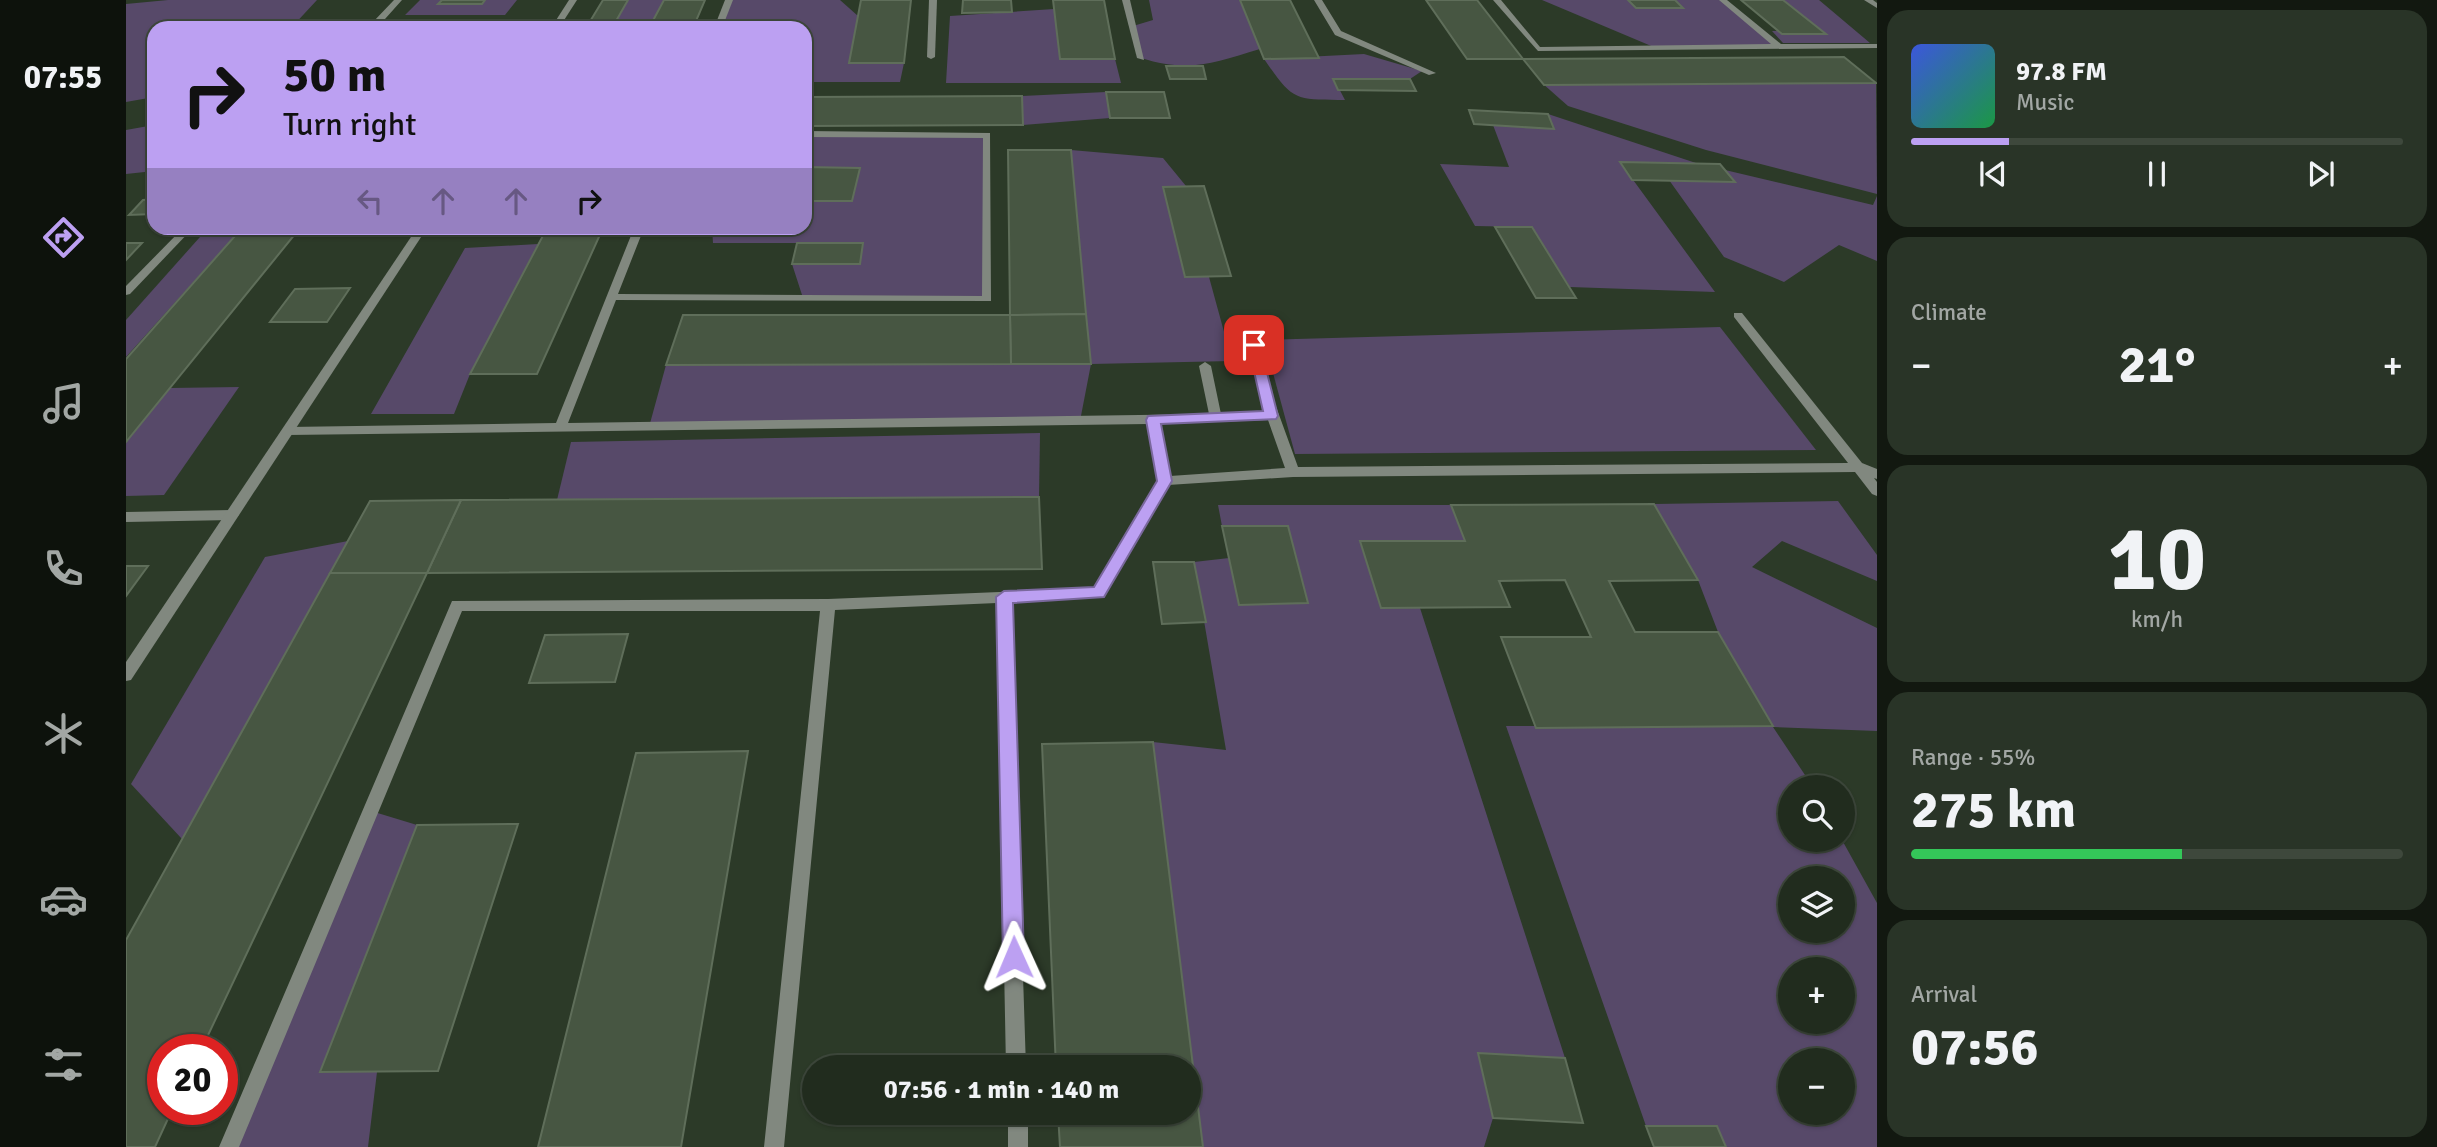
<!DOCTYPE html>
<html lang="en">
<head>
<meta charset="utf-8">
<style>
	:root { --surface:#212c1e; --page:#293427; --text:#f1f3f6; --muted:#a2a7a4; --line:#3e483c; --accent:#bca0f2 }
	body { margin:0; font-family:Signika,sans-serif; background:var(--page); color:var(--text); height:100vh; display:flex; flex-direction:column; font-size:26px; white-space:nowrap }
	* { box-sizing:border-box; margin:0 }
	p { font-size:23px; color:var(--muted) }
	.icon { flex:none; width:38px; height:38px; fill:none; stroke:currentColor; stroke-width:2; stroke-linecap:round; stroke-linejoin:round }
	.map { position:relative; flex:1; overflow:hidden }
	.side { display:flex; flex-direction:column; gap:10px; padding:10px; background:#121810; width:560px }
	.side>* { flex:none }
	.guide { position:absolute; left:21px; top:21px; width:665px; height:214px; border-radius:21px; box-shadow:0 2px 5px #0004,0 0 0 2px var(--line); background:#bca0f2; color:#111; overflow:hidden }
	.tools { position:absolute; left:1652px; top:775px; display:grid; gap:14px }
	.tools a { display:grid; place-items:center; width:77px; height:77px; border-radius:50%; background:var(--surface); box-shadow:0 2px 5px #0004,0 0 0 2px var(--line); font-size:35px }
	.speed { position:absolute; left:21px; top:1034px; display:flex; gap:14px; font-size:35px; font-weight:700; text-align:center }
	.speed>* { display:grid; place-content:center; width:91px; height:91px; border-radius:50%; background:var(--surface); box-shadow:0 2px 5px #0004,0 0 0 2px var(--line); line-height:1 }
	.speed .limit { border:10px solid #d22; background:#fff; color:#111 }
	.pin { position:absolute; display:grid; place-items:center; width:60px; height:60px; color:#fff; margin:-30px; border-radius:14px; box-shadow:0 4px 10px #0006 }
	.me { position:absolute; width:77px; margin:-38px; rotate:359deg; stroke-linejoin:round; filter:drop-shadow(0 0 5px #0008) }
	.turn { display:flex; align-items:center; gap:24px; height:147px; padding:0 21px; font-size:32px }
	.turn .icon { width:91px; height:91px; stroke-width:2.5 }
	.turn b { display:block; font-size:49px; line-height:60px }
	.lanes { display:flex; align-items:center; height:66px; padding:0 21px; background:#0003; justify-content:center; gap:35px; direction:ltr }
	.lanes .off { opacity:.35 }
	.big { font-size:52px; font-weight:700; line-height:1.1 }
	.side .tile { flex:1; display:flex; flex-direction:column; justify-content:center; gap:10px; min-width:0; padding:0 24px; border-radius:21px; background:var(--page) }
	.side .dial { align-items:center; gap:0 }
	.dial b { font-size:91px; line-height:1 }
	.song { display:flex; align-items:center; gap:21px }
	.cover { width:84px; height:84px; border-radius:10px; background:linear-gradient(135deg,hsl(230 70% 55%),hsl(140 70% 35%)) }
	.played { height:7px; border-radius:4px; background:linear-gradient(90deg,var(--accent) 20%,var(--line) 20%) }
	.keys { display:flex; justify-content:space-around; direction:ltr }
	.heat { display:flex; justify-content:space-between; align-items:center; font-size:38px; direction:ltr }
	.charge { height:10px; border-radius:5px; background:linear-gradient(90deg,#34c759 55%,var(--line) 0) }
	.trip { position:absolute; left:676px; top:1055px; width:399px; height:70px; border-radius:35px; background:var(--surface); box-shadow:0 2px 5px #0004,0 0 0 2px var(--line); font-weight:700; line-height:70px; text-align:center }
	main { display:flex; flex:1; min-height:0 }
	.tab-bar { display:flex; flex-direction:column; width:126px; justify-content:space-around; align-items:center; background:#0d120c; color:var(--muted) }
	.tab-bar .icon { width:49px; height:49px }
	.tab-bar .current { color:var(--accent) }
	.tab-bar b { font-size:32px; color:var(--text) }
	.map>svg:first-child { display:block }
	.green { fill:#574969; fill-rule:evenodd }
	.building { fill:#475642; stroke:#5f6e5a; stroke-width:2 }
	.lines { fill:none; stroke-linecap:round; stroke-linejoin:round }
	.service { fill:#81887f; fill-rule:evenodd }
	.minor { fill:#81887f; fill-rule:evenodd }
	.route { fill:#bca0f2; stroke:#7a689d; stroke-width:2 }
</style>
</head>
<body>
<main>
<nav class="tab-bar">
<b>07:55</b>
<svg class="icon current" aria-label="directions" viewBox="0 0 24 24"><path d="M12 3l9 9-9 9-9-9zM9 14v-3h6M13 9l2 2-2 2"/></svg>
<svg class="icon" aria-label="music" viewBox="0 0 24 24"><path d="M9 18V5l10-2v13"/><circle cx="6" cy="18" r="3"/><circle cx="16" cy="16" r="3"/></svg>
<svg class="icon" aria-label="phone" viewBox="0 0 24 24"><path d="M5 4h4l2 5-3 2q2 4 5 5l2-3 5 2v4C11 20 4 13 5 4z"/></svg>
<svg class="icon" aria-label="climate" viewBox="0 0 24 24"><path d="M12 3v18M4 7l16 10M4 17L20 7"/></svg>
<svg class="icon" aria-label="car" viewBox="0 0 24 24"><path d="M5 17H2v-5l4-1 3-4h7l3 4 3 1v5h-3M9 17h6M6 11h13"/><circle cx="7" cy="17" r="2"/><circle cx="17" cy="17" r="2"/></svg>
<svg class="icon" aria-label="filters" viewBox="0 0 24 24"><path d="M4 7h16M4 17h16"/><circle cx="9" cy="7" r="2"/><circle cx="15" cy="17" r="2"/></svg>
</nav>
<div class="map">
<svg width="1751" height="1147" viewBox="0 0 1751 1147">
	<rect width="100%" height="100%" fill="#2c3a28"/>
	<g class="green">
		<polygon points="42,0 191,0 165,28 28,28 28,97 0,102 0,4"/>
		<polygon points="294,0 316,0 314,4 356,4 359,0 391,0 379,15 279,15"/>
		<polygon points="502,0 538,0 523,28 486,28"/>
		<polygon points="603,0 714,0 732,16 723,63 778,63 774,82 679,82 679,28 592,28"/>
		<path d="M1023,0h91l20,49c-47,14 -71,24 -119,9l-8,-32 20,-6z"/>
		<polygon points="1416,0 1502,0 1556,8 1549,0 1597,0 1653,46 1530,48"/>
		<polygon points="1650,0 1693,0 1744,43 1657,43 1646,31 1688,31"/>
		<polygon points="928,9 934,59 989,59 995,83 820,83 824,16"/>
		<path d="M1238,54l58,17 -12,8h-76l11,21c-51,0 -52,1 -81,-41z"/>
		<polygon points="1416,83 1750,83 1751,194 1580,150 1442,106"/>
		<polygon points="980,92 984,118 897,125 896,96"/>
		<polygon points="1422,114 1573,164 1494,162 1589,292 1444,287 1406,227 1349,226 1314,164 1383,167 1367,125 1428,129"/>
		<polygon points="28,125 28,171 0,174 0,130"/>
		<polygon points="679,134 861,135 861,299 677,298 666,264 734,263 737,243 587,243 586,228 679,228 679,201 726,201 733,168 679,167"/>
		<polygon points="945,150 1037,158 1060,186 1037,187 1059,277 1083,277 1106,361 965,364 954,421 523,427 540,365 964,364"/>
		<polygon points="1599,170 1747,205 1751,196 1751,261 1713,245 1658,282 1598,257 1543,180 1608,181"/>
		<polygon points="82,228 116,228 0,357 0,320"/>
		<polygon points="412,244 344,374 328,414 245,414 339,248"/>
		<polygon points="1594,327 1690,450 1169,454 1138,340"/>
		<polygon points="113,387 38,495 0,496 0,442 44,388"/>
		<polygon points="914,433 913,497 431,500 445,442"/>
		<path d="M1712,501l39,54v26l-95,-40 -30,26 125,61v103l-104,-4 40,60 -23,1v52h52l35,63v244h-151l-9,-21h-71l-140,-400h266l-54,-94 -20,-52 -44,-76zM1664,878h53v53h-53zM1664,970h53v52h-53zM1664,1060h53v53h-53z"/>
		<polygon points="1092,505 1325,505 1339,541 1234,542 1255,608 1294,608 1439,1058 1352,1053 1367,1118 1358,1147 1077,1147 1027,742 1100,750 1068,562 1103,558 1113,605 1182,603 1162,526 1096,526"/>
		<polygon points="222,541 56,839 5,784 139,557"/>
		<polygon points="245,811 291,825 194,1072 251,1072 242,1147 103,1147"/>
	</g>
	<g class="building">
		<polygon points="316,0 359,0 356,4 312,4"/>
		<polygon points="477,0 502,0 486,28 460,28"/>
		<polygon points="538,0 579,0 567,28 523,28"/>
		<polygon points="735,0 785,0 778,63 723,63"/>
		<polygon points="837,0 885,0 886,12 836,13"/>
		<polygon points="927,0 978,0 989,59 934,59"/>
		<polygon points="1114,0 1164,0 1193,58 1138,59"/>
		<polygon points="1300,0 1351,0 1397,59 1341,59"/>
		<polygon points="1502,0 1549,0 1557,8 1510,8"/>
		<polygon points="1615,0 1657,0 1700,34 1656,34"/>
		<polygon points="1718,57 1750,83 1418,85 1397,59"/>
		<polygon points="1040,66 1077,66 1080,79 1044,79"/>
		<polygon points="1207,79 1284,79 1290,91 1212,90"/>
		<polygon points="980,92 1038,92 1044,118 984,118"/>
		<polygon points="896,96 897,125 679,126 679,97"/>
		<polygon points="1343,110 1422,114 1428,129 1348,124"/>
		<polygon points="882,150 945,150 960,314 884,315"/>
		<polygon points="1494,162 1594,164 1609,182 1506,180"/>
		<polygon points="679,167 734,168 726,201 679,201"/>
		<polygon points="1078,186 1105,276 1059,277 1037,187"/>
		<polygon points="28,199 28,214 3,215 17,200"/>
		<polygon points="1369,227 1406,227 1450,298 1410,298"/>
		<polygon points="116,228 174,228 0,442 0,359"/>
		<polygon points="212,228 252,228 247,235 207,235"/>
		<polygon points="421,228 477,228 411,374 344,374"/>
		<polygon points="0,243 16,243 0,260"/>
		<polygon points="671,243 737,243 734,264 666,264"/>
		<polygon points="224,288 201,322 144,322 169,289"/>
		<polygon points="960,314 965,364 885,364 884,315"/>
		<polygon points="557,315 884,315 885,364 540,365"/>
		<polygon points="913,497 916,569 301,573 335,500"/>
		<polygon points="335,500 301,573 204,573 244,501"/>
		<polygon points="1528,504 1572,580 1483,581 1509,632 1592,632 1647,726 1410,728 1375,637 1465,637 1439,580 1373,581 1384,607 1255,608 1234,541 1339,541 1325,505"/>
		<polygon points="1096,526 1162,526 1182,603 1113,605"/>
		<polygon points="1027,562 1068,562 1080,622 1036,624"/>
		<polygon points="0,566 22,566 0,596"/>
		<polygon points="204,573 301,573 75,1050 37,1050 37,1110 46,1110 29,1147 0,1147 0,940"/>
		<polygon points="502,634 489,682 403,683 419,635"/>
		<polygon points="1027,742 1077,1147 934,1147 932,1113 1062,1113 1062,1068 930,1068 916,744"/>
		<polygon points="622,751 555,1147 412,1147 510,753"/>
		<polygon points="392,824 312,1071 194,1072 291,825"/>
		<polygon points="1352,1053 1439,1058 1457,1123 1367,1118"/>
		<polygon points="1520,1126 1591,1126 1600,1147 1528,1147"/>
	</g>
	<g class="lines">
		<g class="service">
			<polygon points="268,0 276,0 259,19 434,19 438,21 434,23 255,23 247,26 247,22"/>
			<polygon points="599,0 607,0 596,28 588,28"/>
			<polygon points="803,0 811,0 809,57 805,59 801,57"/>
			<polygon points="996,0 1004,0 1018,60 1011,58"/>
			<polygon points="1188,0 1196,0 1215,31 1310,73 1303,75 1209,35"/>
			<polygon points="1367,0 1375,0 1414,47 1645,44 1593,0 1601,0 1655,44 1751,44 1751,48 1412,51"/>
			<polygon points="1738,0 1747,0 1751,3 1751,8"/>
			<path d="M679,131l185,2 1,168 -375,-1 -48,123 641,-9 -10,-48 6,-4 6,4 10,48 44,-2 -20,-84 6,-3 6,3 17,73 24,66 550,-4 -114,-146v-4h8l120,150 15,6v10l-3,-1 3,4v14l-5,-2 -17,-22 -562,5 -125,8 -65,112 -92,6 15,465h-20l-9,-465 -162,7 -51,537h-20l56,-536h-358l-223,536h-20l233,-546 376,-2 266,-11 64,-107 -10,-57 -860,11 -6,-4 6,-4 268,-4 78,-195h10l-26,66 364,2 1,-158 -178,-1zM1142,420l17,48 -115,8 -10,-52z"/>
			<polygon points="57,228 67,228 4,294 0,295 0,286"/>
			<polygon points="106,510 113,515 106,520 0,522 0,512"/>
			<rect x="882" y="1113" width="20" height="34"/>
		</g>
		<g class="minor">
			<polygon points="443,0 451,0 433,28 425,28"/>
			<polygon points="291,228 301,228 5,680 0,681 0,662"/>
		</g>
	</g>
	<polygon class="route" points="1128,341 1134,345 1152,416 1150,419 1035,424 1046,481 978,597 887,603 898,957 895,964 888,967 880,964 877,957 870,597 878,591 968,587 1031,481 1020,420 1022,416 1137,411 1122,345"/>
</svg>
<div class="tools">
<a><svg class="icon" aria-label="search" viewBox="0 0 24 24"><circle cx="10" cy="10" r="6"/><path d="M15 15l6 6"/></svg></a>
<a><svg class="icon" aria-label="layers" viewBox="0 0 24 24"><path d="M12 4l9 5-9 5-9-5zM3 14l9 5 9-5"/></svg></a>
<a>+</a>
<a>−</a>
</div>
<div class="speed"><div class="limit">20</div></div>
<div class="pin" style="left:1128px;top:345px;background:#d93025"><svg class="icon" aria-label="arrive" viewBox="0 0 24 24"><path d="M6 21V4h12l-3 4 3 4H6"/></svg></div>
<svg class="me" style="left:888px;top:957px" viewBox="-20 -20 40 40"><path d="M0-17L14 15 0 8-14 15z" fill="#bca0f2" stroke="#fff" stroke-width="4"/></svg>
<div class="trip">07:56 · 1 min · 140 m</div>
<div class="guide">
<div class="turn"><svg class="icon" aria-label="right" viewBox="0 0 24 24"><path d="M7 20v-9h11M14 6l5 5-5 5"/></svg><div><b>50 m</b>Turn right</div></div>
<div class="lanes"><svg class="icon off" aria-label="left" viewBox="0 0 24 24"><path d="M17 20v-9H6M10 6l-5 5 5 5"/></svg><svg class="icon off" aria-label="ahead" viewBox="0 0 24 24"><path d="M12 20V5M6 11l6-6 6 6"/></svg><svg class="icon off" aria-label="ahead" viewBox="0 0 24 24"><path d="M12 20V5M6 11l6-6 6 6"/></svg><svg class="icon" aria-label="right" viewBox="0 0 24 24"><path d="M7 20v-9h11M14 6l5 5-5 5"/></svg></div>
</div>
</div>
<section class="side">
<div class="tile">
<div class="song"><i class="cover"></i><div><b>97.8 FM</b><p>Music</p></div></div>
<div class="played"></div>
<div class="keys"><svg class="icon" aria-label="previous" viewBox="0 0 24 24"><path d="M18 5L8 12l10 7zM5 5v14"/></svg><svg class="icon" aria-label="pause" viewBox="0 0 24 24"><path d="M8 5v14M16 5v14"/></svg><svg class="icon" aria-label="next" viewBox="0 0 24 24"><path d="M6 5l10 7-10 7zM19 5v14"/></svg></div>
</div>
<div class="tile"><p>Climate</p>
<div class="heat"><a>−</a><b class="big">21°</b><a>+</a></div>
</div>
<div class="tile dial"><b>10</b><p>km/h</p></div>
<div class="tile"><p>Range · 55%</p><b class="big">275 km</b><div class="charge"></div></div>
<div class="tile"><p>Arrival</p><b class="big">07:56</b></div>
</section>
</main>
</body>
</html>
